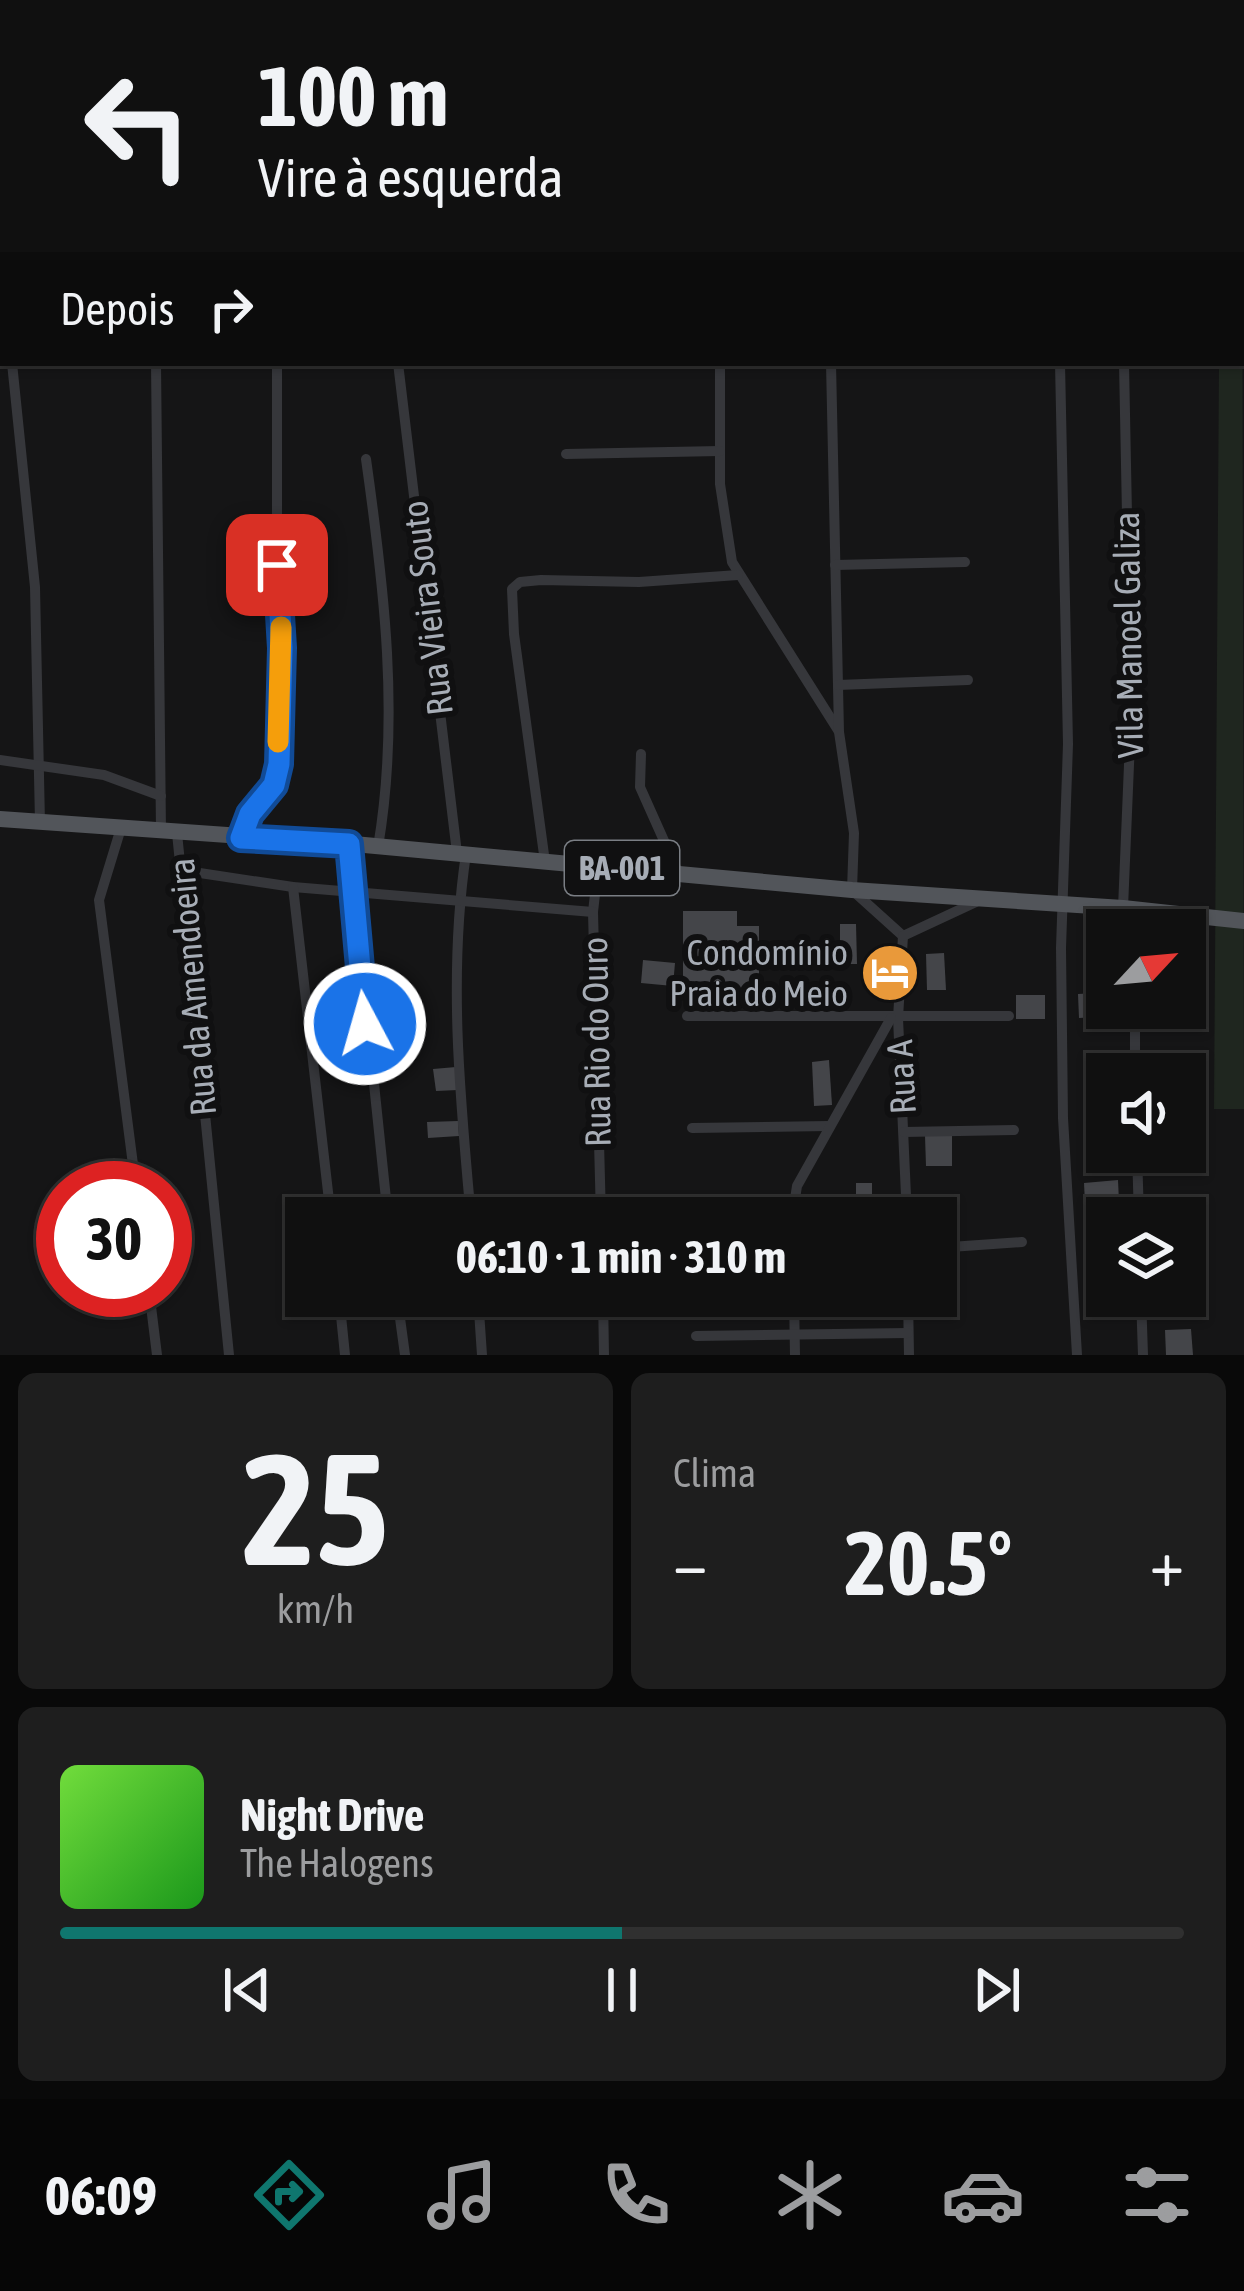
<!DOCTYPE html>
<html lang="pt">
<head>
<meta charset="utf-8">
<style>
	:root { --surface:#101010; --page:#1e1e1e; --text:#f1f3f6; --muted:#9c9d9f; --line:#303030; --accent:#0f766e }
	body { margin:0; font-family:"Asap Condensed",sans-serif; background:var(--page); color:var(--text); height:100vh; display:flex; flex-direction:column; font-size:45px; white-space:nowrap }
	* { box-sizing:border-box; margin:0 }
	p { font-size:39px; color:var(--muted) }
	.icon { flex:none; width:66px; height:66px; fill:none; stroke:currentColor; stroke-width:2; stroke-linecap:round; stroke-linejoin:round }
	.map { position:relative; height:1355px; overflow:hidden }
	.side { display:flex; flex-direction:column; gap:18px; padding:18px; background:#090909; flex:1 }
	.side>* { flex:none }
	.hud { position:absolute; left:0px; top:0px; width:1245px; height:366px; box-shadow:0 3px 9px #0004,0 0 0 3px var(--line); background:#101010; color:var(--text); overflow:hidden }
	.needle { width:78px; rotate:64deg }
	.tools { position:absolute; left:1086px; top:909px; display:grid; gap:24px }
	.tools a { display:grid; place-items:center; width:120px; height:120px; border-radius:0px; background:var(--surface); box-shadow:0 3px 9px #0004,0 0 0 3px var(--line); font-size:60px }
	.speed { position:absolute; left:36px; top:1161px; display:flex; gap:24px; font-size:60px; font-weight:700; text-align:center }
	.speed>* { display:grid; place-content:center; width:156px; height:156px; border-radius:50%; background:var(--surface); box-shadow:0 3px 9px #0004,0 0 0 3px var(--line); line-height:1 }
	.speed .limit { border:18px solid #d22; background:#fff; color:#111 }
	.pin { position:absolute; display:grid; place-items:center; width:102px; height:102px; color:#fff; margin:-51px; border-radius:24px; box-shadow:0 6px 18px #0006 }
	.me { position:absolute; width:132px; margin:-66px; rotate:354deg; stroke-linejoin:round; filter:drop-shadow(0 0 9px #0008) }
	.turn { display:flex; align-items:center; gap:42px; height:252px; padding:0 60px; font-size:54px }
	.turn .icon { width:156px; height:156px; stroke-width:2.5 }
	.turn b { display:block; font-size:84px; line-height:102px }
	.then { display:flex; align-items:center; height:114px; padding:0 60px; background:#0003; gap:24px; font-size:45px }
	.big { font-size:90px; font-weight:700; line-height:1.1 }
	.side .tile { flex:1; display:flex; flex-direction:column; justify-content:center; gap:18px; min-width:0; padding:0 42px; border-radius:18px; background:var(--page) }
	.side .dial { align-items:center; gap:0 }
	.dial b { font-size:156px; line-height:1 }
	.song { display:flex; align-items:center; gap:36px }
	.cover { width:144px; height:144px; border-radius:18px; background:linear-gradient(135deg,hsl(100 70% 55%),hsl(120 70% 35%)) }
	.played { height:12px; border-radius:6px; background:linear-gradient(90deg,var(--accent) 50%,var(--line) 50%) }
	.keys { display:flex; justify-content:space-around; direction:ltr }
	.heat { display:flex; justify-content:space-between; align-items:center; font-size:66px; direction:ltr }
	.side .tiles { flex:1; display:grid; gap:18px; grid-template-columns:1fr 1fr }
	.tile:last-child { grid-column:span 2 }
	.trip { position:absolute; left:285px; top:1197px; width:672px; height:120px; border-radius:0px; background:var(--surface); box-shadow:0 3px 9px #0004,0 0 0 3px var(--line); font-weight:700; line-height:120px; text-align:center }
	.tabs { display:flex; height:192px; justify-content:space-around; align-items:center; background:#060606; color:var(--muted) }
	.tabs .icon { width:84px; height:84px }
	.tabs .active { color:var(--accent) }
	.tabs b { font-size:54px; color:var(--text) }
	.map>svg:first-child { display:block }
	.green { fill:#1f261f }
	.building { fill:#444549 }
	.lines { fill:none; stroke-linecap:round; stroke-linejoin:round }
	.minor { stroke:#36373b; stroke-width:10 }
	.primary { stroke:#52555a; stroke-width:16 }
	.route-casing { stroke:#114b97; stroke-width:30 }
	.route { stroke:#1a73e8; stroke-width:21 }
	.slow { stroke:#f59e0b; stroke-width:21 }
	.labels { text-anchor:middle; stroke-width:12; stroke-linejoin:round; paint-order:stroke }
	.shield { fill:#101011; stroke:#7a7e84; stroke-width:3 }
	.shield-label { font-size:33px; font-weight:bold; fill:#a7adb6 }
	.street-label { font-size:36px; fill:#a7adb6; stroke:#101011 }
	.poi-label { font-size:36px; fill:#a7adb6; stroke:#101011; text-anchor:end }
</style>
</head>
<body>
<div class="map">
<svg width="1244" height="1355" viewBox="0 0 1244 1355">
	<rect width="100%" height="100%" fill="#151516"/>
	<polygon class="green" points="1242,103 1244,1109 1214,1109 1219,363 1242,363"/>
	<g class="building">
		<polygon points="683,911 737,911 737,926 759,926 759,996 746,996 746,991 737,991 737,1000 683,1000"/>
		<polygon points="840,924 856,924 857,964 840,964"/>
		<polygon points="944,953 946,990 927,990 926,954"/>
		<polygon points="643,960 675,963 673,986 641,983"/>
		<polygon points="1096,993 1097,1017 1079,1018 1078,994"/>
		<rect x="1016" y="995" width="29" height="24"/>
		<polygon points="829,1060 832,1105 814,1106 812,1062"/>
		<polygon points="456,1067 458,1090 436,1091 433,1069"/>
		<polygon points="458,1121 459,1136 428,1138 427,1122"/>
		<polygon points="925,1136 952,1136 952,1166 926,1166"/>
		<polygon points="1118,1180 1119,1202 1085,1204 1084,1183"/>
		<rect x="856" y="1183" width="16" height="35"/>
		<polygon points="1191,1329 1193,1355 1166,1355 1165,1330"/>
	</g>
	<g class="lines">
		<g class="minor">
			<polyline points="258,0 258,3"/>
			<polyline points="508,0 511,0"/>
			<polyline points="716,0 717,3"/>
			<polyline points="826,0 826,3"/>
			<polyline points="1044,0 1044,3"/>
			<polyline points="102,3 143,0"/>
			<polyline points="151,3 151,0"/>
			<polyline points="386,3 386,0"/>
			<polyline points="1124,3 1125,0"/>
			<polyline points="0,11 3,10"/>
			<polyline points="0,273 3,301"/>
			<polyline points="12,363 35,587 40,823"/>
			<polyline points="156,363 161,832"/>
			<polyline points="398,363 457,853"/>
			<polyline points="720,363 720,484 732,562 838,730"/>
			<polyline points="831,363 839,732 854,833 852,890 903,936"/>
			<polyline points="1060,363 1068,744 1061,948 1063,1118 1077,1355"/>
			<polyline points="566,454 720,451"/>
			<path d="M366,459c18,128 34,259 12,388"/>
			<polyline points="835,565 965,562"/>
			<polyline points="838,685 968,680"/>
			<polyline points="641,754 640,787 678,872"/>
			<polyline points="0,760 104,775 161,796"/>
			<polyline points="121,828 99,900 136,1188"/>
			<polyline points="177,833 229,1355"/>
			<polyline points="241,838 250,814 274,785 279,764 282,648 277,565 277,363"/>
			<polyline points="349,844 388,1218"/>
			<path d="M466,854c-18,120 -6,243 5,364"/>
			<polyline points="545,862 514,634 512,589 520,582 541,580 639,582 738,575"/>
			<polyline points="598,867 593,912 601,1218"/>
			<polyline points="180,870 293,887 593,912"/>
			<polyline points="293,887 331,1218"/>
			<polyline points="1123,908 1131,717 1124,363"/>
			<polyline points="1136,930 1137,909"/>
			<polyline points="903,936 898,1018 907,1218"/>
			<polyline points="903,936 976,902"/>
			<polyline points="1135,1008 1135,1074"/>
			<polyline points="687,1016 1009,1016"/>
			<polyline points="692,1128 829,1126"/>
			<polyline points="904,1132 1014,1130"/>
			<polyline points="1137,1152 1139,1218"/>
			<polyline points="792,1218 797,1186 891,1018"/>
			<polyline points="936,1248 1022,1242"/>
			<polyline points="149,1290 157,1355"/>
			<polyline points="339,1296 345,1355"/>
			<polyline points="397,1296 405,1355"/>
			<polyline points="478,1296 482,1355"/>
			<polyline points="603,1296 604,1355"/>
			<polyline points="794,1296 795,1355"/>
			<polyline points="908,1296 909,1355"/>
			<polyline points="1141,1296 1143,1355"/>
			<polyline points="696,1336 908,1333"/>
		</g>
		<polyline class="primary" points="0,819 343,843 852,890 1123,908 1244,921"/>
	</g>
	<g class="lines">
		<g class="route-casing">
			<polyline id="route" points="277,565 282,648 279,764 274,785 250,814 241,838 349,844 365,1024"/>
		</g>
		<use href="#route" class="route"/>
		<polyline class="slow" points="278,742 281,627"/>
	</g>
	<defs>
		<g id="hotel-disc" transform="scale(3)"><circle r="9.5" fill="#e9993a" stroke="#101011"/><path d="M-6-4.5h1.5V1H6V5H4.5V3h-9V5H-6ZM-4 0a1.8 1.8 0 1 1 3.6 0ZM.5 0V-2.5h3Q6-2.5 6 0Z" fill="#fff"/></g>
	</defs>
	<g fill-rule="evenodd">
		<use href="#hotel-disc" x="890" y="973"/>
	</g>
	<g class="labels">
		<rect class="shield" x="565" y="841" width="114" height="54" rx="9"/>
		<g class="shield-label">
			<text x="622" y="880">BA-001</text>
		</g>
		<g class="street-label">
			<text transform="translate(427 608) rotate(-97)" y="13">Rua Vieira Souto</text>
			<text transform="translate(1128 635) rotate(-91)" y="13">Vila Manoel Galiza</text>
			<text transform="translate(192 987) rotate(-95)" y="13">Rua da Amendoeira</text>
			<text transform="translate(596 1042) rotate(-91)" y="13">Rua Rio do Ouro</text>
			<text transform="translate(901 1077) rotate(-93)" y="13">Rua A</text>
		</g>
		<g class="poi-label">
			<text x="848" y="965">Condomínio<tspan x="848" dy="41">Praia do Meio</tspan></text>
		</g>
	</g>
</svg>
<div class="tools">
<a><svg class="needle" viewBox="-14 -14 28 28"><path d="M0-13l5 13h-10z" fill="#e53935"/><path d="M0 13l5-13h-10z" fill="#9c9d9f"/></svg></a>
<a><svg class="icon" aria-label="sound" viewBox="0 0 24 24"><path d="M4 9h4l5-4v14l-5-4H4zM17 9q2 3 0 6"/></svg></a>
<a><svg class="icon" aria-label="layers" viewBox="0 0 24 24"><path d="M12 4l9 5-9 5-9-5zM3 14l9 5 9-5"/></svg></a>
</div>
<div class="speed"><div class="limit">30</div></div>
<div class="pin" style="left:277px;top:565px;background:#d93025"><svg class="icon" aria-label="arrive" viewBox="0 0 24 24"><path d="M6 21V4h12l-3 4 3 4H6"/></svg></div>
<svg class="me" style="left:365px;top:1024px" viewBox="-20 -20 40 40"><circle r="17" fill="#1a73e8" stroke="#fff" stroke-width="3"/><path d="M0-11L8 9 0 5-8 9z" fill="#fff"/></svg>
<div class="trip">06:10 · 1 min · 310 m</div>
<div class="hud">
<div class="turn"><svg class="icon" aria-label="left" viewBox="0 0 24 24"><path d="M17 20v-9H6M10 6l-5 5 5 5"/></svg><div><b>100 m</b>Vire à esquerda</div></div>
<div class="then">Depois<svg class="icon" aria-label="right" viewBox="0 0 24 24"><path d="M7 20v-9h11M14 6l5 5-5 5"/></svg></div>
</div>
</div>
<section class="side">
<div class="tiles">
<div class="tile dial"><b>25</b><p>km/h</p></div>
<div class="tile"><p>Clima</p>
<div class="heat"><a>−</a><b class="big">20.5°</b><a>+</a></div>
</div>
<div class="tile">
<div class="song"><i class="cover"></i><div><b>Night Drive</b><p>The Halogens</p></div></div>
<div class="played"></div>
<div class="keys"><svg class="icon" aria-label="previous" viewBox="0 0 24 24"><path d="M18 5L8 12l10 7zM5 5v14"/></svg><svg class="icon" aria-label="pause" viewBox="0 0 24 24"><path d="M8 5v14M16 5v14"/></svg><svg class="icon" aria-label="next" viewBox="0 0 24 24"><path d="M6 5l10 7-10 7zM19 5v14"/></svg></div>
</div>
</div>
</section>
<nav class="tabs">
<b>06:09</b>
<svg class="icon active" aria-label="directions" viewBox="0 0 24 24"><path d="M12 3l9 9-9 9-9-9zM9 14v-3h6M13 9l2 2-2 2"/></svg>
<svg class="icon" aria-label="music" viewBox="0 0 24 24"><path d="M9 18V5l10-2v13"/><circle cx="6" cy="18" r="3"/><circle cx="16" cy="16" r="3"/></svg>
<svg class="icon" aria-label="phone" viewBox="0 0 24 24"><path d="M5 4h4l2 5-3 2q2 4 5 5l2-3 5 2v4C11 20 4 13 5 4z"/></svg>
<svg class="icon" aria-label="climate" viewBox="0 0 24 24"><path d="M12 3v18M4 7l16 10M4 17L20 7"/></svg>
<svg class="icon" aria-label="car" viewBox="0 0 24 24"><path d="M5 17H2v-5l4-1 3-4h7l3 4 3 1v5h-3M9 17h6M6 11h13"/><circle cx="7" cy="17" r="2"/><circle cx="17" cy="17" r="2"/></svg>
<svg class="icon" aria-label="filters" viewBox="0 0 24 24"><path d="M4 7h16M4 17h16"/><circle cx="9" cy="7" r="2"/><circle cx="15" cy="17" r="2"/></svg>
</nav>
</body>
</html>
